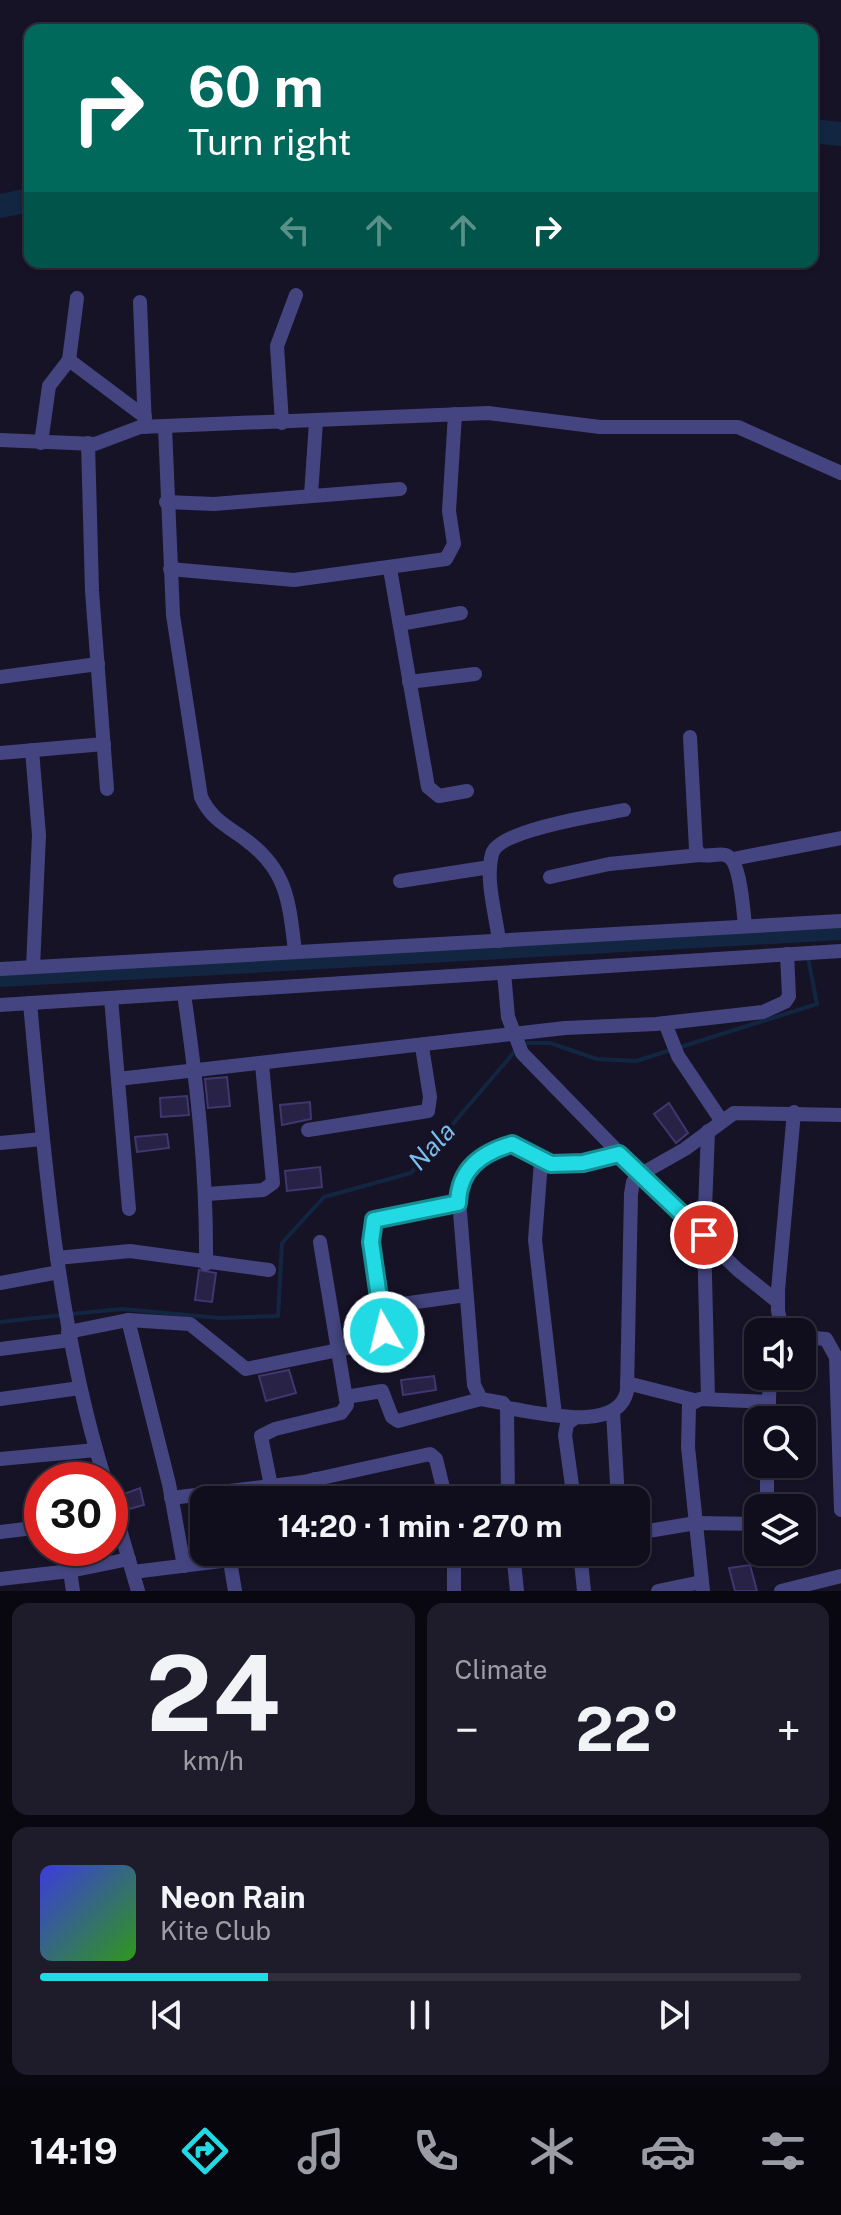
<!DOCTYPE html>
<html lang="en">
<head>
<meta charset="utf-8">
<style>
	:root { --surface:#100e1d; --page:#1e1c2a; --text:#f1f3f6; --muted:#9c9ca4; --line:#302e3b; --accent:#22dae3 }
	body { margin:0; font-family:"Public Sans",sans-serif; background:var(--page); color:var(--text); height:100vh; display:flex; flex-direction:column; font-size:30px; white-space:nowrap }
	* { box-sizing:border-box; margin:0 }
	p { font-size:26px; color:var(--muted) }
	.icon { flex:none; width:44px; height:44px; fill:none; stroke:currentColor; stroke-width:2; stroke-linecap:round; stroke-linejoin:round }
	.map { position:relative; height:1591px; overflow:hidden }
	.details { display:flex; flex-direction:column; gap:12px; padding:12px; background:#090810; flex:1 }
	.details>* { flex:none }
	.hud { position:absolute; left:24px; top:24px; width:794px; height:244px; border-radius:16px; box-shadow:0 2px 6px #0004,0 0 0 2px var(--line); background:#00695c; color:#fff; overflow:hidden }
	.fabs { position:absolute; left:744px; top:1318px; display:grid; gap:16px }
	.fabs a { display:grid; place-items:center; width:72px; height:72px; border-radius:16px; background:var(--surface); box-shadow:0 2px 6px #0004,0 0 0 2px var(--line); font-size:40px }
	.speed { position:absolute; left:24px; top:1462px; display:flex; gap:16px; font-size:40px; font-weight:700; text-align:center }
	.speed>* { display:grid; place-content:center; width:104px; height:104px; border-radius:50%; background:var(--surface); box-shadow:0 2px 6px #0004,0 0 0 2px var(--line); line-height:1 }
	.speed .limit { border:12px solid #d22; background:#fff; color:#111 }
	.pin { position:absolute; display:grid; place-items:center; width:68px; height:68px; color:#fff; margin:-34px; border:4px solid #fff; border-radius:50%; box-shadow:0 2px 8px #0007 }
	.me { position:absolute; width:88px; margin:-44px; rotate:352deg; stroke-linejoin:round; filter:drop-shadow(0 0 6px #0008) }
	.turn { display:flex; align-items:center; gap:28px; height:168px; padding:0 32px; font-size:36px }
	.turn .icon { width:104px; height:104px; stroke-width:2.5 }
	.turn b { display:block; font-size:56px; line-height:68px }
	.lanes { display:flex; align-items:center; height:76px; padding:0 32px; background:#0003; justify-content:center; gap:40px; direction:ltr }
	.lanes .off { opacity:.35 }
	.big { font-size:60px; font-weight:700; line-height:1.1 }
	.details .card { flex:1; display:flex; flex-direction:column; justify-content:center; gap:12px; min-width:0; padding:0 28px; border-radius:16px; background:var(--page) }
	.details .dial { align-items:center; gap:0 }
	.dial b { font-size:104px; line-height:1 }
	.song { display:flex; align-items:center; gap:24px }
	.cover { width:96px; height:96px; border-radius:12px; background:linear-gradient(135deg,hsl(240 70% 55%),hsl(110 70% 35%)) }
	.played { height:8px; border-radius:4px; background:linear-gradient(90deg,var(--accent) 30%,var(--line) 30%) }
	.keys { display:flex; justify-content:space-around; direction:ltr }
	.heat { display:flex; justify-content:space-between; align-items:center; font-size:44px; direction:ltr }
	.details .tiles { flex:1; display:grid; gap:12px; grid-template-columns:1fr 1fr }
	.card:last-child { grid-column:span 2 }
	.trip { position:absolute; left:190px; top:1486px; width:460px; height:80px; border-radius:16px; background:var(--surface); box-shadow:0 2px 6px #0004,0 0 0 2px var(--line); font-weight:700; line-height:80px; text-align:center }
	.tab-bar { display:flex; height:128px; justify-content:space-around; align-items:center; background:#06060c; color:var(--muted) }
	.tab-bar .icon { width:56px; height:56px }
	.tab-bar .active { color:var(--accent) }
	.tab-bar b { font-size:36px; color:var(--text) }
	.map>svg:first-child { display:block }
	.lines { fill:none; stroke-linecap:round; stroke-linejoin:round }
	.stream { stroke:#122642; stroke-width:4 }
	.canal { stroke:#122642; stroke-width:14 }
	.river { stroke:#122642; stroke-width:24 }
	.building { fill:#272246; stroke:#3f376f; stroke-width:2 }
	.street { stroke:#444580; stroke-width:14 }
	.route-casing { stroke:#168e94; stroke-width:20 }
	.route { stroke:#22dae3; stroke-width:14 }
	.labels { text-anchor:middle; stroke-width:8; stroke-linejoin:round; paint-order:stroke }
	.water-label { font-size:26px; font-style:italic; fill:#79beee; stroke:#161327 }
</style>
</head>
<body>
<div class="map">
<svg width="841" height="1591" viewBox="0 0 841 1591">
	<rect width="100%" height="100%" fill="#161327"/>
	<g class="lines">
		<g class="stream">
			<polyline points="522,1043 550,1043 597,1059 636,1061 817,1004 808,958"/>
			<polyline points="71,1314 122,1309 220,1318 278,1316 282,1243 324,1197 411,1173 516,1050"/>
			<polyline points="0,1322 63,1315"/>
		</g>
		<polyline class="canal" points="0,980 841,933"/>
		<g class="river">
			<polyline points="812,131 841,134"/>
			<polyline points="0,206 30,200"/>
		</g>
	</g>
	<g class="building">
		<polygon points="227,1077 230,1106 208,1108 205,1079"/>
		<polygon points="187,1096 189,1115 161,1117 160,1098"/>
		<polygon points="310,1102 311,1119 282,1125 280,1105"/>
		<polygon points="669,1103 688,1133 676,1143 654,1114"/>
		<polygon points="167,1134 169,1148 137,1152 135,1137"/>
		<polygon points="320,1167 322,1187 287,1191 285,1171"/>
		<polygon points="199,1270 216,1273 212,1302 195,1300"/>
		<polygon points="289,1370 296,1393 266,1401 259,1376"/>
		<polygon points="434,1376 436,1390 403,1395 401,1380"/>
		<polygon points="140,1488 144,1505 125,1510 121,1495"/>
		<polygon points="750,1565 757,1591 735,1591 729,1568"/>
	</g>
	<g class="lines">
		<g class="street">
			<polyline points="140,302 145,427"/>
			<polyline points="69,360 145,417"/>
			<polyline points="282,423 277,346 296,295"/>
			<path d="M165,427l8,188 28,182c10,22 26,29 45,43 42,31 43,63 49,111"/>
			<polyline points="0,440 95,444 140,427 488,413 600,427 738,427 841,473"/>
			<polyline points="41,443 49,386 69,360 77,298"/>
			<polyline points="88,443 92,591 107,789"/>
			<polyline points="311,495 316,422"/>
			<polyline points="166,502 214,504 400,489"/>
			<polyline points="170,569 294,580 446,559 454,544 449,511 455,414"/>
			<polyline points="390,569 428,787 439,796 467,791"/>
			<polyline points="400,624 461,613"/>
			<polyline points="0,677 98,664"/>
			<polyline points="409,682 475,674"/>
			<path d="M690,737l6,112 4,6c9,2 18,-2 25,0 16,3 18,56 20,70"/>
			<polyline points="32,750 39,835 33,967"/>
			<polyline points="0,753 104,744"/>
			<polyline points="733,859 841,838"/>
			<polyline points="550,877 609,864 700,855"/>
			<polyline points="400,881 490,867"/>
			<path d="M499,941c-3,-26 -14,-61 -7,-87 6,-24 106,-39 132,-44"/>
			<polyline points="0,969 841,921"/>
			<polyline points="504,973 508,1017 522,1053 659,1194 738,1270 778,1302"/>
			<path d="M184,994c13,90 23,179 22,270"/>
			<polyline points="111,998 129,1209"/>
			<path d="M30,1003c15,161 27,322 75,477"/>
			<polyline points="0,1005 841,951"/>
			<polyline points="665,1023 678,1056 721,1120"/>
			<polyline points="118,1079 565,1028 656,1024 763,1012 785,1002 789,996 787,954"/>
			<polyline points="308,1130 428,1111 430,1097 422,1047"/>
			<polyline points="708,1131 704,1235 708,1399"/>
			<polyline points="0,1143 42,1139"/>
			<polyline points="541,1161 535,1240 555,1415"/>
			<polyline points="207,1194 263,1190 273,1183 262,1064"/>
			<polyline points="57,1258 130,1251 269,1270"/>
			<polyline points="0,1283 59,1272"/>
			<polyline points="381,1307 466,1295"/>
			<polyline points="128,1320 169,1484 184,1566"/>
			<polyline points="68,1332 128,1320 190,1324 246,1369 377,1342 384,1332 371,1242 374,1220 458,1203"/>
			<polyline points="783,1332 778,1311 778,1290 794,1112"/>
			<polyline points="802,1337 826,1339 836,1357 841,1510"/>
			<polyline points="0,1349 70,1340"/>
			<polyline points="627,1383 694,1400"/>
			<polyline points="346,1397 382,1391 392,1417 398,1421 481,1399"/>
			<polyline points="0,1399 80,1388"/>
			<path d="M507,1408c31,4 111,26 120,-17l4,-197 2,-12 8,-8 44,-25 49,-36 107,2"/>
			<polyline points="613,1412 618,1500"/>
			<polyline points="768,1420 770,1376"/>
			<polyline points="0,1459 96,1450"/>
			<polyline points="767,1464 767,1508"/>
			<polyline points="315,1479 320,1500"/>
			<polyline points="271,1486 261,1436 275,1429 341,1413 347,1405 320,1242"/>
			<polyline points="110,1495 138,1591"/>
			<polyline points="171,1498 303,1482 430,1454 436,1459 446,1500"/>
			<path d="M508,1500l-1,-92 -4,-5 -22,-4 -7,-14 -16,-198c11,-25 30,-35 54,-43l39,20 32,-1 36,-9"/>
			<polyline points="574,1500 565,1435 567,1424 575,1418"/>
			<polyline points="0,1532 42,1527"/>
			<polyline points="636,1533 696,1523 758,1524"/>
			<polyline points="454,1552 454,1591"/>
			<polyline points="513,1552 517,1591"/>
			<polyline points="580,1552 584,1591"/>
			<polyline points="230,1561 235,1591"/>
			<polyline points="70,1571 73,1591"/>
			<polyline points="133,1572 295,1552"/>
			<polyline points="0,1579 70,1571 129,1559"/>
			<polyline points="658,1591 701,1582"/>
			<polyline points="703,1591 688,1447 689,1405 700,1399 769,1402"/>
			<polyline points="781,1591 841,1576"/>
		</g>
	</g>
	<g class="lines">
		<g class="route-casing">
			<path id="route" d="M384,1332l-13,-90 3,-22 84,-17c1,-34 23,-50 54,-59l39,20 32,-1 36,-9 85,81"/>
		</g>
		<use href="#route" class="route"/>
	</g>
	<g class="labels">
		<g class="water-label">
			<text transform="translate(432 1146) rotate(-47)" y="9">Nala</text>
		</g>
	</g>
</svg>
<div class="fabs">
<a><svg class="icon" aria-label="sound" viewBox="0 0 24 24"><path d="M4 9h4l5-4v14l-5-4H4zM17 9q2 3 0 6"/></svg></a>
<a><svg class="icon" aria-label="search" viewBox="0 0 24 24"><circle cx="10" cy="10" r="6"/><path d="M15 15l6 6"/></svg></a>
<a><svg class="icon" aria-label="layers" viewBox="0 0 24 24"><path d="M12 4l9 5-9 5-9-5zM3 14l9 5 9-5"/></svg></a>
</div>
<div class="speed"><div class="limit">30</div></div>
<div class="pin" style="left:704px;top:1235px;background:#d93025"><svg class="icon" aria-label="arrive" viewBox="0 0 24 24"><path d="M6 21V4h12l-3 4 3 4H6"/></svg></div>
<svg class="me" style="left:384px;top:1332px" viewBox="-20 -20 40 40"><circle r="17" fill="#22dae3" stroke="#fff" stroke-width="3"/><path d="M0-11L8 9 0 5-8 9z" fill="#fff"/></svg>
<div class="trip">14:20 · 1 min · 270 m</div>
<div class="hud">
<div class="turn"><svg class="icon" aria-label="right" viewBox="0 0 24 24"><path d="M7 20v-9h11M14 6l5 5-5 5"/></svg><div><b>60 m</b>Turn right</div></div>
<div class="lanes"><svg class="icon off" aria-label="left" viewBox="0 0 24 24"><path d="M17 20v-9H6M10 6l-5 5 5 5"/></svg><svg class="icon off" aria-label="ahead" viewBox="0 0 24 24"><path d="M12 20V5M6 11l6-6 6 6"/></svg><svg class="icon off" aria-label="ahead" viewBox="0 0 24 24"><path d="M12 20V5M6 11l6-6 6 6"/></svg><svg class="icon" aria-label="right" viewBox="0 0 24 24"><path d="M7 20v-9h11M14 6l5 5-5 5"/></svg></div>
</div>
</div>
<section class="details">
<div class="tiles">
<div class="card dial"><b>24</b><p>km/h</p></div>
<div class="card"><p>Climate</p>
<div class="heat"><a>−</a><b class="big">22°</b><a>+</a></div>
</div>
<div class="card">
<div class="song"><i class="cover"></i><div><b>Neon Rain</b><p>Kite Club</p></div></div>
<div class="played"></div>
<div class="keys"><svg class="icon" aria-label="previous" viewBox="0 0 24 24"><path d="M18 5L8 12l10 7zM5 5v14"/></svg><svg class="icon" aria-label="pause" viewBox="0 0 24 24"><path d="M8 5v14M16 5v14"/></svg><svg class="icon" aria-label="next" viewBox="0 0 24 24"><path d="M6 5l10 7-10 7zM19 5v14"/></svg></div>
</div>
</div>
</section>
<nav class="tab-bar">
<b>14:19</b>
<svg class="icon active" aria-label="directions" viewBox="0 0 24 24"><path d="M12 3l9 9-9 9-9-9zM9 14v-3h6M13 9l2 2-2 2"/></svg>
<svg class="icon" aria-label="music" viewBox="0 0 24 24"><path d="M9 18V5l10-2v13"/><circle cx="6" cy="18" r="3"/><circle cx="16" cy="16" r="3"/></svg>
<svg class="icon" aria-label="phone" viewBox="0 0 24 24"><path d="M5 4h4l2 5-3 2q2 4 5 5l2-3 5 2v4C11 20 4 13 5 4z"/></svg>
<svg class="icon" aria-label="climate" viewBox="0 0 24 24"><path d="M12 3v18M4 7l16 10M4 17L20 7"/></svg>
<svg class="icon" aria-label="car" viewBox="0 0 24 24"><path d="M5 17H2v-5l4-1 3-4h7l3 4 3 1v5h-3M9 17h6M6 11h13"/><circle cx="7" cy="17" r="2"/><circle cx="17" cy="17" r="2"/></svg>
<svg class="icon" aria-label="filters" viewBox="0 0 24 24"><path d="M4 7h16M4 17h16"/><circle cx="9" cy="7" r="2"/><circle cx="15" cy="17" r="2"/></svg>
</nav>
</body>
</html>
